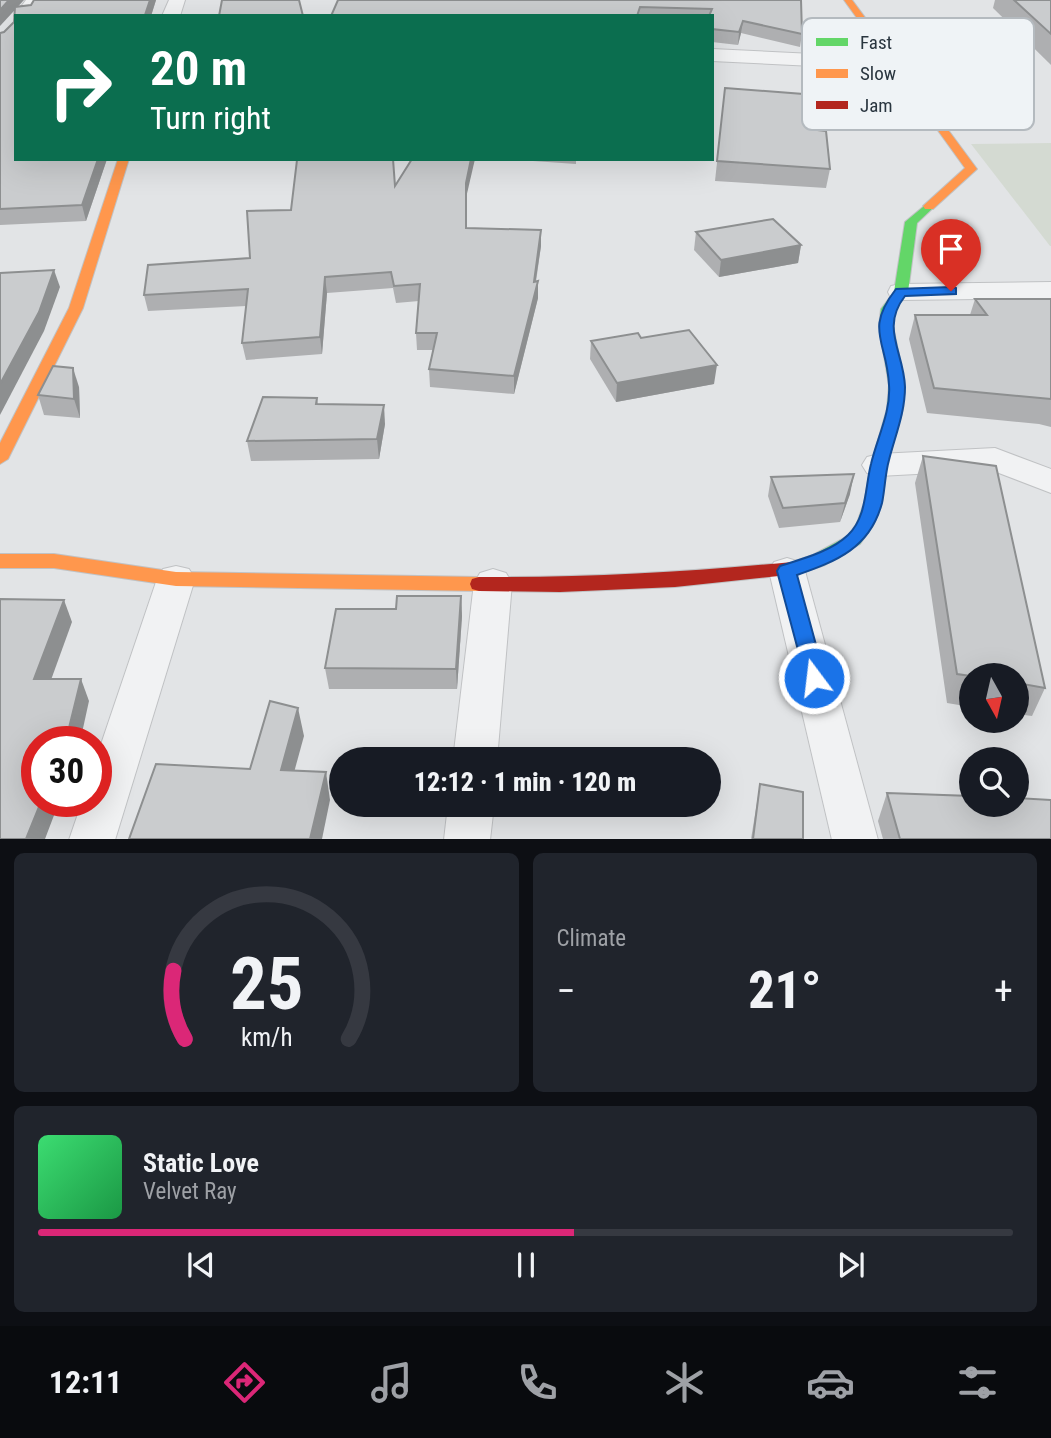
<!DOCTYPE html>
<html lang="en">
<head>
<meta charset="utf-8">
<style>
	:root { --surface:#171b24; --page:#20242c; --text:#f1f3f6; --muted:#9ea1a6; --line:#363941; --accent:#db2777 }
	body { margin:0; font-family:"Roboto Condensed",sans-serif; background:var(--page); color:var(--text); height:100vh; display:flex; flex-direction:column; font-size:26px; white-space:nowrap }
	* { box-sizing:border-box; margin:0 }
	p { font-size:23px; color:var(--muted) }
	.icon { flex:none; width:38px; height:38px; fill:none; stroke:currentColor; stroke-width:2; stroke-linecap:round; stroke-linejoin:round }
	.map { position:relative; height:839px; overflow:hidden }
	.sheet { display:flex; flex-direction:column; gap:14px; padding:14px; background:#0d0f14; flex:1 }
	.sheet>* { flex:none }
	.top-card { position:absolute; left:14px; top:14px; width:700px; height:147px; border-radius:0px; box-shadow:0 7px 28px #0002; background:#0b6e4f; color:#fff; overflow:hidden }
	.needle { width:46px; rotate:172deg }
	.controls { position:absolute; left:959px; top:663px; display:grid; gap:14px }
	.controls a { display:grid; place-items:center; width:70px; height:70px; border-radius:50%; background:var(--surface); box-shadow:0 7px 28px #0002; font-size:35px }
	.speed { position:absolute; left:21px; top:726px; display:flex; gap:14px; font-size:35px; font-weight:700; text-align:center }
	.speed>* { display:grid; place-content:center; width:91px; height:91px; border-radius:50%; background:var(--surface); box-shadow:0 7px 28px #0002; line-height:1 }
	.speed .limit { border:10px solid #d22; background:#fff; color:#111 }
	.pin { position:absolute; display:grid; place-items:center; width:60px; height:60px; color:#fff; margin:-72px -30px; border-radius:50% 50% 50% 0; rotate:-45deg; box-shadow:0 0 7px #0007 }
	.pin .icon { rotate:45deg }
	.me { position:absolute; width:77px; margin:-38px; rotate:345deg; stroke-linejoin:round; filter:drop-shadow(0 0 5px #0008) }
	.turn { display:flex; align-items:center; gap:24px; height:147px; padding:0 21px; font-size:32px }
	.turn .icon { width:91px; height:91px; stroke-width:2.5 }
	.turn b { display:block; font-size:49px; line-height:60px }
	.big { font-size:52px; font-weight:800; line-height:1.1 }
	.sheet .card { flex:1; display:flex; flex-direction:column; justify-content:center; gap:10px; min-width:0; padding:0 24px; border-radius:10px; background:var(--page) }
	.sheet .dial { align-items:center; gap:0 }
	.dial svg { height:182px; overflow:visible; fill:none; stroke:var(--line); stroke-width:7; stroke-linecap:round; text-anchor:middle }
	.dial text { fill:var(--text); stroke:none }
	.song { display:flex; align-items:center; gap:21px }
	.cover { width:84px; height:84px; border-radius:10px; background:linear-gradient(135deg,hsl(140 70% 55%),hsl(140 70% 35%)) }
	.played { height:7px; border-radius:4px; background:linear-gradient(90deg,var(--accent) 55%,var(--line) 55%) }
	.keys { display:flex; justify-content:space-around; direction:ltr }
	.heat { display:flex; justify-content:space-between; align-items:center; font-size:38px; direction:ltr }
	.sheet .tiles { flex:1; display:grid; gap:14px; grid-template-columns:1fr 1fr }
	.card:last-child { grid-column:span 2 }
	.trip { position:absolute; left:329px; top:747px; width:392px; height:70px; border-radius:35px; background:var(--surface); box-shadow:0 7px 28px #0002; font-weight:800; line-height:70px; text-align:center }
	.tabs { display:flex; height:112px; justify-content:space-around; align-items:center; background:#090b0e; color:var(--muted) }
	.tabs .icon { width:49px; height:49px }
	.tabs .active { color:var(--accent) }
	.tabs b { font-size:32px; color:var(--text) }
	.map>svg:first-child { display:block }
	.green { fill:#d4dad2 }
	.lines { fill:none; stroke-linecap:round; stroke-linejoin:round }
	.street-casing { stroke:#c0c2c4; stroke-width:2 }
	.fast-casing { stroke:#c0c2c4; stroke-width:2 }
	.slow-casing { stroke:#c0c2c4; stroke-width:2 }
	.jam-casing { stroke:#c0c2c4; stroke-width:2 }
	.street { fill:#f1f2f3; fill-rule:evenodd }
	.fast { fill:#63d668; fill-rule:evenodd }
	.slow { fill:#ff974d; fill-rule:evenodd }
	.jam { fill:#b3261e; fill-rule:evenodd }
	.wall { fill:#aeafb1 }
	.shaded-wall { fill:#8d8f90 }
	.building { fill:#caccce; stroke:#8d8f90; stroke-width:2 }
	.route { fill:#1a73e8; stroke:#114b97; stroke-width:2 }
	.key { fill:#eff3f6; stroke:#b4babf; stroke-width:2 }
	.key-label { font-size:19px; fill:#29353f }
</style>
</head>
<body>
<div class="map">
<svg width="1051" height="840" viewBox="0 0 1051 840">
	<rect width="100%" height="100%" fill="#e2e4e6"/>
	<polygon class="green" points="1051,143 1051,246 1050,246 971,144"/>
	<g class="lines">
		<g class="street-casing">
			<g id="street">
				<polygon points="26,0 42,0 32,16 16,16 16,18 14,16"/>
				<polygon points="169,0 185,0 180,16 162,16"/>
				<polygon points="712,49 895,58 904,64 895,70 712,61"/>
				<polygon points="1051,282 1051,298 901,300 891,298 888,292 891,286 901,284"/>
				<polygon points="995,448 1051,469 1051,493 991,470 879,476 867,473 862,465 867,457 879,454"/>
				<polygon points="787,558 800,562 805,571 878,840 832,840 769,571 774,562"/>
				<polygon points="176,566 189,569 195,579 115,840 69,840 82,802 96,802 96,759 157,579 163,569"/>
				<polygon points="493,569 506,573 512,583 497,760 453,760 474,583 480,573"/>
				<polygon points="448,805 494,805 490,840 444,840"/>
			</g>
		</g>
		<g class="fast-casing">
			<polygon id="fast" points="929,202 935,206 917,223 908,292 895,309 893,326 905,385 903,409 887,465 882,503 874,524 860,544 825,565 792,576 786,574 783,569 786,564 813,555 848,536 857,523 864,503 871,465 887,409 889,385 879,326 881,309 894,292 905,222"/>
		</g>
		<g class="slow-casing">
			<g id="slow">
				<polygon points="844,0 852,0 977,169 933,209 925,209 923,206 965,168"/>
				<polygon points="118,159 129,159 83,308 8,459 0,464 0,443 69,308"/>
				<polygon points="0,554 54,554 176,572 479,577 486,579 488,584 486,589 479,591 176,586 54,568 0,568"/>
			</g>
		</g>
		<g class="jam-casing">
			<path id="jam" d="M792,562l6,2 3,5 -3,5 -123,13 -115,5 -81,-1 -7,-2 -2,-5 2,-5 7,-2c105,1 208,-5 313,-15z"/>
		</g>
		<use href="#street" class="street"/>
		<use href="#fast" class="fast"/>
		<use href="#slow" class="slow"/>
		<use href="#jam" class="jam"/>
	</g>
	<g class="wall">
		<polygon points="34,0 156,0 151,16 16,16 107,159 86,221 0,225 0,33 4,32 14,22 15,9 0,26 18,6 31,5"/>
		<polygon points="801,0 802,34 800,47 741,33 738,45 712,42 712,16 331,16"/>
		<polygon points="995,0 1051,0 1051,65 993,8"/>
		<polygon points="725,88 818,130 830,169 826,188 715,181"/>
		<polygon points="193,159 231,159 194,161"/>
		<polygon points="506,159 576,159 576,164"/>
		<polygon points="395,186 466,198 467,228 541,230 541,246 536,282 538,298 514,394 430,387 429,369 433,350 417,350 416,333 419,301 396,303 393,288 327,293 322,354 246,360 242,343 246,306 148,311 144,295 250,258 291,210"/>
		<polygon points="696,232 801,245 798,263 719,277 694,250"/>
		<polygon points="975,299 1051,299 1051,427 1039,424 927,413 909,339 915,315 970,315"/>
		<polygon points="641,338 714,384 616,402 590,359 591,341"/>
		<polygon points="79,387 80,418 44,415 38,395"/>
		<polygon points="317,398 318,404 385,424 379,459 251,461 247,441"/>
		<polygon points="923,456 1045,688 1032,716 1017,714 1017,676 971,676 971,707 947,703 915,483"/>
		<polygon points="771,477 850,494 840,522 779,528 768,496"/>
		<polygon points="461,596 462,616 457,689 329,689 325,668 396,609"/>
		<polygon points="760,784 803,839 751,839"/>
		<polygon points="887,793 1051,839 883,839 878,821"/>
	</g>
	<g class="shaded-wall">
		<polygon points="9,0 24,0 0,26 0,10"/>
		<polygon points="150,0 156,0 151,16 145,16"/>
		<polygon points="743,21 741,33 738,45 739,32"/>
		<polygon points="98,159 107,159 86,221 82,205"/>
		<polygon points="471,159 475,159 466,198 466,183"/>
		<polygon points="541,230 541,246 533,298 534,282"/>
		<polygon points="801,245 798,263 719,277 721,260"/>
		<polygon points="54,270 60,287 44,331 0,415 0,384"/>
		<polygon points="325,277 327,293 322,354 320,337"/>
		<polygon points="538,281 538,298 514,394 514,376"/>
		<polygon points="717,365 714,384 616,402 617,383"/>
		<polygon points="73,368 79,387 80,418 74,399"/>
		<polygon points="384,405 385,424 379,459 377,439"/>
		<polygon points="854,474 850,494 840,522 845,503"/>
		<polygon points="461,596 462,616 457,689 456,669"/>
		<polygon points="64,600 72,622 43,702 34,679"/>
		<polygon points="81,679 89,701 80,742 63,742"/>
		<polygon points="298,708 304,736 287,798 281,770"/>
		<polygon points="326,772 330,800 322,839 310,839"/>
		<polygon points="41,802 56,802 54,806 56,810 45,839 26,839"/>
	</g>
	<g class="building">
		<polygon points="0,0 9,0 0,10"/>
		<polygon points="34,0 150,0 145,15 16,16 16,159 98,159 82,205 0,209 0,33 4,32 14,22 15,7 31,5"/>
		<polygon points="222,0 299,0 303,16 219,16"/>
		<polygon points="338,0 801,0 802,34 743,21 739,32 712,29 712,16 709,16 712,9 640,7 637,16 331,16"/>
		<polygon points="1014,0 1051,0 1051,34"/>
		<polygon points="725,88 816,95 818,130 826,131 830,169 717,161"/>
		<polygon points="319,159 393,159 395,186 412,159 471,159 466,183 466,228 541,230 534,282 538,281 514,376 429,369 437,333 416,333 420,284 394,286 391,272 325,277 320,337 242,343 248,289 144,295 148,265 250,258 247,211 291,210 297,160"/>
		<polygon points="773,219 801,245 721,260 696,232"/>
		<polygon points="54,270 39,312 0,384 0,273"/>
		<polygon points="975,299 1051,299 1051,399 934,388 915,315 987,315"/>
		<polygon points="689,330 717,365 617,383 591,341 638,333 641,338"/>
		<polygon points="53,366 73,368 74,399 38,395"/>
		<polygon points="263,397 317,398 316,404 384,405 377,439 247,441"/>
		<polygon points="923,456 996,466 1045,688 1017,683 1017,676 971,676 957,674"/>
		<polygon points="854,474 845,503 783,508 771,477"/>
		<polygon points="397,596 461,596 456,669 325,668 336,609 396,609"/>
		<polygon points="0,599 64,600 34,679 81,679 68,732 63,742 37,742 37,802 41,802 26,839 0,839"/>
		<polygon points="270,701 298,708 281,770 326,772 310,839 129,839 156,764 250,769"/>
		<polygon points="760,784 803,792 803,839 753,839"/>
		<polygon points="887,793 971,796 971,805 1017,805 1017,798 1051,800 1051,839 900,839"/>
	</g>
	<path class="route" d="M951,287l5,1v6l-51,2c-25,32 -1,56 0,91 0,26 -10,49 -16,73 -4,14 -4,29 -7,43 -12,45 -45,58 -85,72l28,103 -3,6 -8,3 -7,-3 -30,-113 3,-5c22,-7 52,-15 68,-31 19,-18 17,-48 23,-71 6,-26 20,-52 18,-79 -2,-44 -25,-55 7,-96z"/>
	<rect x="802" y="18" width="232" height="112" rx="10" class="key"/>
	<rect x="816" y="38" width="32" height="8" fill="#63d668"/>
	<rect x="816" y="69" width="32" height="9" fill="#ff974d"/>
	<rect x="816" y="101" width="32" height="8" fill="#b3261e"/>
	<g class="key-label">
		<text x="860" y="49">Fast</text>
		<text x="860" y="80">Slow</text>
		<text x="860" y="112">Jam</text>
	</g>
</svg>
<div class="controls">
<a><svg class="needle" viewBox="-14 -14 28 28"><path d="M0-13l5 13h-10z" fill="#e53935"/><path d="M0 13l5-13h-10z" fill="#9ea1a6"/></svg></a>
<a><svg class="icon" aria-label="search" viewBox="0 0 24 24"><circle cx="10" cy="10" r="6"/><path d="M15 15l6 6"/></svg></a>
</div>
<div class="speed"><div class="limit">30</div></div>
<div class="pin" style="left:951px;top:291px;background:#d93025"><svg class="icon" aria-label="arrive" viewBox="0 0 24 24"><path d="M6 21V4h12l-3 4 3 4H6"/></svg></div>
<svg class="me" style="left:814px;top:678px" viewBox="-20 -20 40 40"><circle r="17" fill="#1a73e8" stroke="#fff" stroke-width="3"/><path d="M0-11L8 9 0 5-8 9z" fill="#fff"/></svg>
<div class="trip">12:12 · 1 min · 120 m</div>
<div class="top-card">
<div class="turn"><svg class="icon" aria-label="right" viewBox="0 0 24 24"><path d="M7 20v-9h11M14 6l5 5-5 5"/></svg><div><b>20 m</b>Turn right</div></div>
</div>
</div>
<section class="sheet">
<div class="tiles">
<div class="card dial"><svg viewBox="0 0 100 80">
<path d="M14 69A42 42 0 1 1 86 69"/>
<path d="M14 69A42 42 0 0 1 9 39" stroke="#db2777"/>
<text x="50" y="56" font-size="32" font-weight="700">25</text>
<text x="50" y="72" font-size="11">km/h</text>
</svg></div>
<div class="card"><p>Climate</p>
<div class="heat"><a>−</a><b class="big">21°</b><a>+</a></div>
</div>
<div class="card">
<div class="song"><i class="cover"></i><div><b>Static Love</b><p>Velvet Ray</p></div></div>
<div class="played"></div>
<div class="keys"><svg class="icon" aria-label="previous" viewBox="0 0 24 24"><path d="M18 5L8 12l10 7zM5 5v14"/></svg><svg class="icon" aria-label="pause" viewBox="0 0 24 24"><path d="M8 5v14M16 5v14"/></svg><svg class="icon" aria-label="next" viewBox="0 0 24 24"><path d="M6 5l10 7-10 7zM19 5v14"/></svg></div>
</div>
</div>
</section>
<nav class="tabs">
<b>12:11</b>
<svg class="icon active" aria-label="directions" viewBox="0 0 24 24"><path d="M12 3l9 9-9 9-9-9zM9 14v-3h6M13 9l2 2-2 2"/></svg>
<svg class="icon" aria-label="music" viewBox="0 0 24 24"><path d="M9 18V5l10-2v13"/><circle cx="6" cy="18" r="3"/><circle cx="16" cy="16" r="3"/></svg>
<svg class="icon" aria-label="phone" viewBox="0 0 24 24"><path d="M5 4h4l2 5-3 2q2 4 5 5l2-3 5 2v4C11 20 4 13 5 4z"/></svg>
<svg class="icon" aria-label="climate" viewBox="0 0 24 24"><path d="M12 3v18M4 7l16 10M4 17L20 7"/></svg>
<svg class="icon" aria-label="car" viewBox="0 0 24 24"><path d="M5 17H2v-5l4-1 3-4h7l3 4 3 1v5h-3M9 17h6M6 11h13"/><circle cx="7" cy="17" r="2"/><circle cx="17" cy="17" r="2"/></svg>
<svg class="icon" aria-label="filters" viewBox="0 0 24 24"><path d="M4 7h16M4 17h16"/><circle cx="9" cy="7" r="2"/><circle cx="15" cy="17" r="2"/></svg>
</nav>
</body>
</html>
